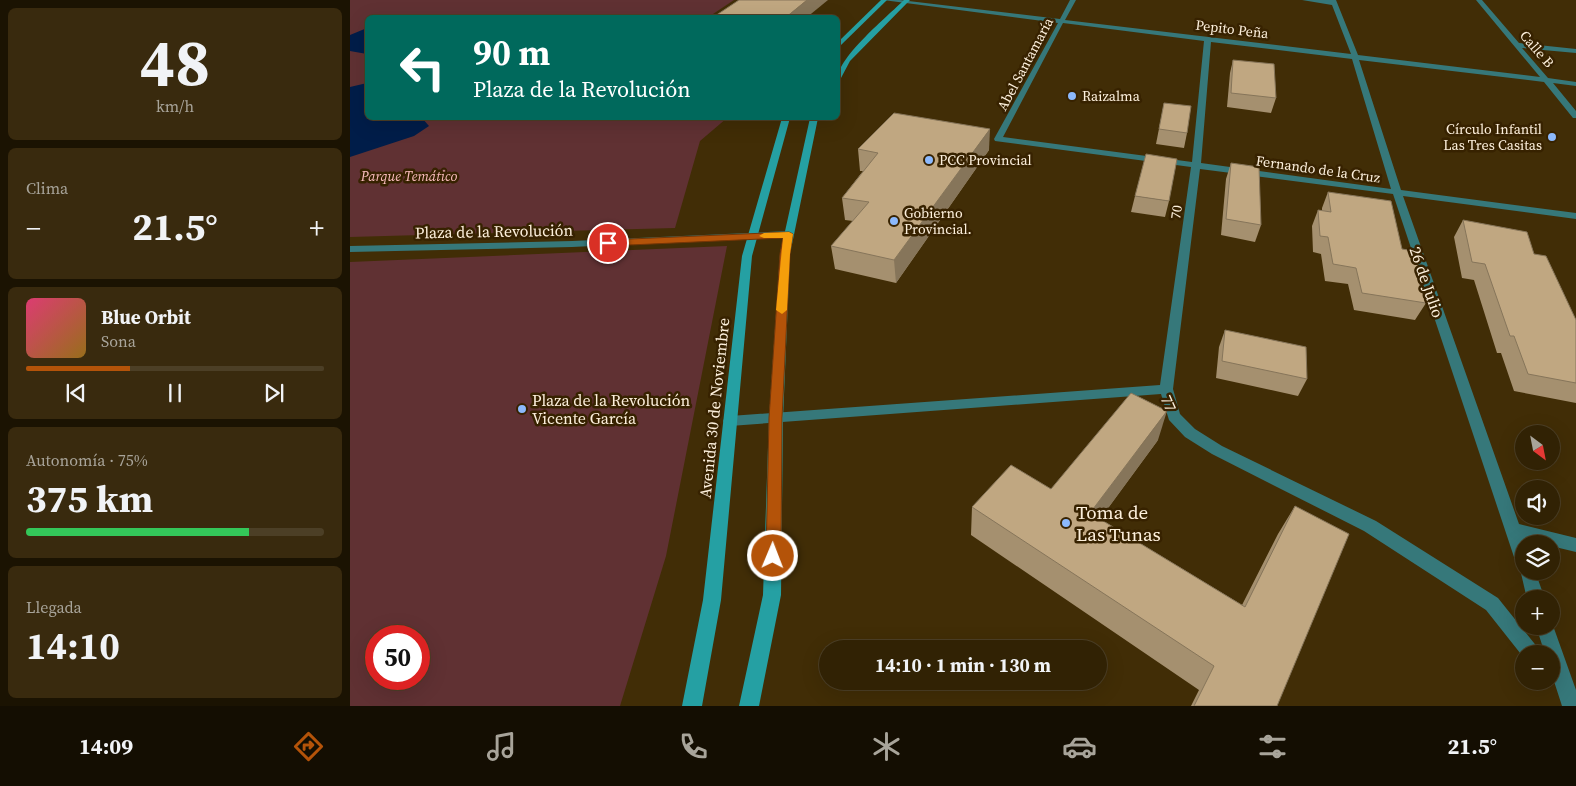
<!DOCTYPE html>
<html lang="es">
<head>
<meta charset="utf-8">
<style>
	:root { --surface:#312204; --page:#392a0e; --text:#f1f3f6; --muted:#a8a49a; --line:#4c3f26; --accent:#b45309 }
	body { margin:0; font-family:"Source Serif 4",serif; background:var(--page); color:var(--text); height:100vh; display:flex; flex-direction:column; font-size:19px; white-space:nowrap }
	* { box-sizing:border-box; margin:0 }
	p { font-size:16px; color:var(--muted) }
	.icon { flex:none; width:28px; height:28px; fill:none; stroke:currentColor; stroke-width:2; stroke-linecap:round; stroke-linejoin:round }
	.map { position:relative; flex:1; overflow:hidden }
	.details { display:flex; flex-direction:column; gap:8px; padding:8px; background:#1b1302; width:350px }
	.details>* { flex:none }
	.hud { position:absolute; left:15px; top:15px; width:475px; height:105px; border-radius:8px; box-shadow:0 5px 20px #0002,0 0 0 1px var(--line); background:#00695c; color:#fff; overflow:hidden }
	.needle { width:32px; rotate:148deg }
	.fabs { position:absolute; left:1165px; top:425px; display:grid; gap:10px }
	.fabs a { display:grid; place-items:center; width:45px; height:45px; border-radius:50%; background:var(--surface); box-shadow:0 5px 20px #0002,0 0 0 1px var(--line); font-size:25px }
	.speed { position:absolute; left:15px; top:625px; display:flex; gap:10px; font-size:25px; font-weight:700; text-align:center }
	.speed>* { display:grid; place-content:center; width:65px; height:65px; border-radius:50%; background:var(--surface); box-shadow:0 5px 20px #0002,0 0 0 1px var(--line); line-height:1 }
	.speed .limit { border:8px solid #d22; background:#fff; color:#111 }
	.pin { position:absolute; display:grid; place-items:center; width:42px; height:42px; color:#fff; margin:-21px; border:2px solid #fff; border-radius:50%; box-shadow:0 1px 5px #0007 }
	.me { position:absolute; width:55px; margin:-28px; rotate:1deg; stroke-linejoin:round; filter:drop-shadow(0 0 4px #0008) }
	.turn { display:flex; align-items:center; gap:18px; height:105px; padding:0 25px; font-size:22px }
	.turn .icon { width:65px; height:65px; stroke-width:2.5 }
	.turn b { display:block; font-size:35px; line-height:42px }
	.big { font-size:38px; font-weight:700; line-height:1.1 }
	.details .tile { flex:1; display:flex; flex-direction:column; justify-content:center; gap:8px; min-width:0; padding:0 18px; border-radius:8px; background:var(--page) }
	.details .dial { align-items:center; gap:0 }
	.dial b { font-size:65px; line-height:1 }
	.song { display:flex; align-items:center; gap:15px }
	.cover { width:60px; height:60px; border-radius:8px; background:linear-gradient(135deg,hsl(340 70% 55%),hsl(40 70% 35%)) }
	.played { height:5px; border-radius:2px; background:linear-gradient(90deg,var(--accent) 35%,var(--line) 35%) }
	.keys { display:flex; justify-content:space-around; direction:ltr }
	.heat { display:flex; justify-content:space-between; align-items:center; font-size:28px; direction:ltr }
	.charge { height:8px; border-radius:4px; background:linear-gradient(90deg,#34c759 75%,var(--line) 0) }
	.trip { position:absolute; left:469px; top:640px; width:288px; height:50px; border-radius:25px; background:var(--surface); box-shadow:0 5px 20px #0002,0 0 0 1px var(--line); font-weight:700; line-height:50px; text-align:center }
	.menu { display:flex; height:80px; justify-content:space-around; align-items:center; background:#140e02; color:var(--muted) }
	.menu .icon { width:35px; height:35px }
	.menu .active { color:var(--accent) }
	.menu b { font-size:22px; color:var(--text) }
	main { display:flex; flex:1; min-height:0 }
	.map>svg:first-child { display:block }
	.green { fill:#603133; fill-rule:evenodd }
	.water { fill:#001d49 }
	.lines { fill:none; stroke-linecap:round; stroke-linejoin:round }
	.street { fill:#36787a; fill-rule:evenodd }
	.secondary { fill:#25a0a3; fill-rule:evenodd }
	.wall { fill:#a5906f }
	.shaded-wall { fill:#86755a }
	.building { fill:#c0a781; stroke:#86755a }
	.route { fill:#b45309; stroke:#753606 }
	.slow { fill:#f59e0b }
	.poi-dot { fill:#8cb9fc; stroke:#372200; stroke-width:2 }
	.labels { text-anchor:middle; stroke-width:5; stroke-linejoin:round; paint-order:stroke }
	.far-street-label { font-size:14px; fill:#fdf0dc; stroke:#372200 }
	.far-poi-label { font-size:14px; fill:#fdf0dc; stroke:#372200; text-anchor:start }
	.far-park-label { font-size:14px; font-style:italic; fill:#fbbdbe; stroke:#372200 }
	.street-label { font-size:16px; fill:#fdf0dc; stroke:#372200 }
	.poi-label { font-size:16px; fill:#fdf0dc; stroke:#372200; text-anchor:start }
	.near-poi-label { font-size:19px; fill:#fdf0dc; stroke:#372200; text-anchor:start }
</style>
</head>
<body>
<main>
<section class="details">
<div class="tile dial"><b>48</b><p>km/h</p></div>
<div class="tile"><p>Clima</p>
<div class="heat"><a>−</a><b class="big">21.5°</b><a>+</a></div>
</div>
<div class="tile">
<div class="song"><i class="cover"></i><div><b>Blue Orbit</b><p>Sona</p></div></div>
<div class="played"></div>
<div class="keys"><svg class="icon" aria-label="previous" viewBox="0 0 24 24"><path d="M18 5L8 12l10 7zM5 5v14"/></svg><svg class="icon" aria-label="pause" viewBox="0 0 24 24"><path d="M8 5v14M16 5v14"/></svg><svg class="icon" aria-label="next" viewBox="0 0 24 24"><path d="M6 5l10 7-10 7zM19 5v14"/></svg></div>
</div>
<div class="tile"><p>Autonomía · 75%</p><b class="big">375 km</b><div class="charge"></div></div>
<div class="tile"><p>Llegada</p><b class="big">14:10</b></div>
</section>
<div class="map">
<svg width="1226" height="706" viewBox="0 0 1226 706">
	<rect width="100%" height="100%" fill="#412d06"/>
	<g class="green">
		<polygon points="0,0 384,0 357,18 18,18 18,118 377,118 350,141 325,228 0,237"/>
		<path d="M377,246l-61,310 -46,150h-270v-444zM26,636h43v43h-43z"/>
	</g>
	<g class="water">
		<polygon points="17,28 17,54 0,51 0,35"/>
		<polygon points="17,83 18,118 72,118 79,126 64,136 0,157 0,87"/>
	</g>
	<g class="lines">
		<g class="street">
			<path d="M533,0h17l160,19 10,-19h6l-11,20 286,34 -19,-49 -30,-5h34l22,55 182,22 -64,-77h6l37,43 57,6v4l-54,-5 26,30 28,4v4l-23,-3 23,28v7h-3l-29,-36 -185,-22 42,130 175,23v6l-173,-23 116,328 57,14v14l-25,-6v-2l-27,-4v31h11l10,28h-18l-7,-30 -4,-6 -123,-369 -193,-25 -27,220 7,25 15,15 27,17 154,75 122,77 40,50 3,6h-17v4l-38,-48 -122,-79 -152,-77 -27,-17 -16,-17 -8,-26 -431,32 -5,-1 -2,-4 2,-4 5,-1 430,-31 31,-218 -196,-26 -1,-2 64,-116zM713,23l141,18 -12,121 -189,-25zM861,42l141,17 39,130 -190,-26z"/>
			<polygon points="439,231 443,232 443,236 222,247 0,252 0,246 222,241"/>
			<polygon points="1201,620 1226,690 1226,706 1212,706 1201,672 1201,654 1195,654 1186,626 1201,626"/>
		</g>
		<g class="secondary">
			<polygon points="531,0 537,0 490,46 488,47 488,42"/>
			<path d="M554,0h6l-60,61 -9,17h-3c0,-21 50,-62 66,-78z"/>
			<polygon points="432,118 440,118 402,256 371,600 352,706 332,706 353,600 392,256"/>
			<polygon points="460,118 468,118 440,254 433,418 431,595 409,706 389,706 413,595 419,418 430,254"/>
		</g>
	</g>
	<g class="wall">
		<polygon points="883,60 926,98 921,113 877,107 880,73"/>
		<polygon points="814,103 837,133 834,148 806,144"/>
		<polygon points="508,149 639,150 546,283 485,269 481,246 503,221 495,220 492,198 513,171 510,171"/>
		<polygon points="881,163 911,225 905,242 871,235 876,179"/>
		<polygon points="978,192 1052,249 1072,278 1069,283 1076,303 1065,320 1004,310 998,284 975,281 971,254 963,252 962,226 968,210 972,210 972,208"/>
		<polygon points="785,196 819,201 815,217 781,212"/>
		<polygon points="1113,220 1184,254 1226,320 1226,403 1164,391 1151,353 1147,353 1124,280 1112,278 1104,237"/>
		<polygon points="875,330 957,379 948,396 866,378 869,347"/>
		<polygon points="808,440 750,519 892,605 928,534 945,506 927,706 841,706 849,690 621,535 622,507 701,489"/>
	</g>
	<g class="shaded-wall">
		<polygon points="457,0 478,0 456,18 435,18"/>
		<polygon points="640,129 639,150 546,283 544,260"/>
		<polygon points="817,411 808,440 734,541 740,513"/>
	</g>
	<g class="building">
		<polygon points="389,0 457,0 435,18 362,18"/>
		<polygon points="883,60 924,64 926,98 881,93"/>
		<polygon points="814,103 841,106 837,133 809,129"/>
		<polygon points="544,113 640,129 544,260 481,246 519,202 492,198 528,153 508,149"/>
		<polygon points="796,154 827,159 819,201 785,196"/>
		<polygon points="881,163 909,167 911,225 876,219"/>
		<polygon points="978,192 1041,201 1052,249 1064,251 1072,278 1067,277 1076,303 1012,293 1006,268 983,264 978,237 970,236 968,210 981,212"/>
		<polygon points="1113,220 1177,232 1184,254 1196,256 1226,320 1226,383 1178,374 1164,336 1160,336 1135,264 1122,262"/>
		<polygon points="875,330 956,347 957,379 872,361"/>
		<polygon points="781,393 817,411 740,513 895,607 945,506 999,534 927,706 844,706 864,666 622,507 661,465 701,489"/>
	</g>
	<polygon class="route" points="439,232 443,234 440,254 432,418 431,556 428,560 423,562 418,560 416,556 419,418 430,254 433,238 258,246 253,243 258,240"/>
	<polygon class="slow" points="439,232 443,234 440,254 437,310 432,314 426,310 433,238 414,238 409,236 414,233"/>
	<g class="poi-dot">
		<circle cx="722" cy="96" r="5"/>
		<circle cx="1202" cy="137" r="5"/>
		<circle cx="579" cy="160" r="5"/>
		<circle cx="544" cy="221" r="5"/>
		<circle cx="172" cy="409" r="5"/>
		<circle cx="716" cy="523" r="5"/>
	</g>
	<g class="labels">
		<g class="far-street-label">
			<text transform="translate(882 29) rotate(7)" y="5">Pepito Peña</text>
			<text transform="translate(1187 49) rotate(49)" y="5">Calle B</text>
			<text transform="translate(675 64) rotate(-62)" y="5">Abel Santamaría</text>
			<text transform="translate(968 169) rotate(8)" y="5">Fernando de la Cruz</text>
			<text transform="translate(826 212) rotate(-82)" y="5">70</text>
		</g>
		<g class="far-poi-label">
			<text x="732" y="101">Raizalma</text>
			<text x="1192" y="134" text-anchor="end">Círculo Infantil<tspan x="1192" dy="16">Las Tres Casitas</tspan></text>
			<text x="589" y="165">PCC Provincial</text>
			<text x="554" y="218">Gobierno<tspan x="554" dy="16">Provincial.</tspan></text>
		</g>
		<g class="far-park-label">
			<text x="59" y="181">Parque Temático</text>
		</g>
		<g class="street-label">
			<text transform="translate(144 231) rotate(-1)" y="6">Plaza de la Revolución</text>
			<text transform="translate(1077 282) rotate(71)" y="6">26 de Julio</text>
			<text transform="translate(819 403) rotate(66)" y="6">77</text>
			<text transform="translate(364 408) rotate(-84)" y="6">Avenida 30 de Noviembre</text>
		</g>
		<g class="poi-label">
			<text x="182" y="406">Plaza de la Revolución<tspan x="182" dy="18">Vicente García</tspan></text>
		</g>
		<g class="near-poi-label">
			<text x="726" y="519">Toma de<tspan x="726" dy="22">Las Tunas</tspan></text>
		</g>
	</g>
</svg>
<div class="fabs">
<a><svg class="needle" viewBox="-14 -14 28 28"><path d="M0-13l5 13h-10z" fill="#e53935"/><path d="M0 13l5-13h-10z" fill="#a8a49a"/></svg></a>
<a><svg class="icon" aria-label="sound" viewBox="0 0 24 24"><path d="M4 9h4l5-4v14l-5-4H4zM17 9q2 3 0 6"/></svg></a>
<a><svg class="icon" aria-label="layers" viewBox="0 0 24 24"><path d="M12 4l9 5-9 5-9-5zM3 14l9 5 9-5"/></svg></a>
<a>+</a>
<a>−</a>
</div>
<div class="speed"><div class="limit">50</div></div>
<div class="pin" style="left:258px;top:243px;background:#d93025"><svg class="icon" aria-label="arrive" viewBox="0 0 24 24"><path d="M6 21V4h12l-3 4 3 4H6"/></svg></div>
<svg class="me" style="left:423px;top:556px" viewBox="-20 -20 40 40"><circle r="17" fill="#b45309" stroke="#fff" stroke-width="3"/><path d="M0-11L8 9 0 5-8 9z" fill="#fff"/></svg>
<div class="trip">14:10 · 1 min · 130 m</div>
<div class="hud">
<div class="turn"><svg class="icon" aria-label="left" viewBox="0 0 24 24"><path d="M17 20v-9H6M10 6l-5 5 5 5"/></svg><div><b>90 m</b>Plaza de la Revolución</div></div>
</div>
</div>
</main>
<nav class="menu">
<b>14:09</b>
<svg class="icon active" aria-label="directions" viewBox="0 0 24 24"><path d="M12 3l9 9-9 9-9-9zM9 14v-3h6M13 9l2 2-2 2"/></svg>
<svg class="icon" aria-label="music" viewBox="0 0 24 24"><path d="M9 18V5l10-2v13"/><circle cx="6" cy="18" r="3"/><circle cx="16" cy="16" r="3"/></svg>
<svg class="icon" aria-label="phone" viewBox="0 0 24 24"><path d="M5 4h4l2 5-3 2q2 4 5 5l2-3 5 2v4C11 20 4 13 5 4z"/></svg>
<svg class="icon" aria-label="climate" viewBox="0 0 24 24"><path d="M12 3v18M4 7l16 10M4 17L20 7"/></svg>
<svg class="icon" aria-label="car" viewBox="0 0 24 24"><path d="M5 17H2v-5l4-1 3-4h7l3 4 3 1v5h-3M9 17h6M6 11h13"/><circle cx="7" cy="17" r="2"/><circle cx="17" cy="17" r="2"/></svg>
<svg class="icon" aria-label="filters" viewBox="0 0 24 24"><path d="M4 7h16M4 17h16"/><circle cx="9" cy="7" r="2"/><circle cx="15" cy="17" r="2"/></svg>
<b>21.5°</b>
</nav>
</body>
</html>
